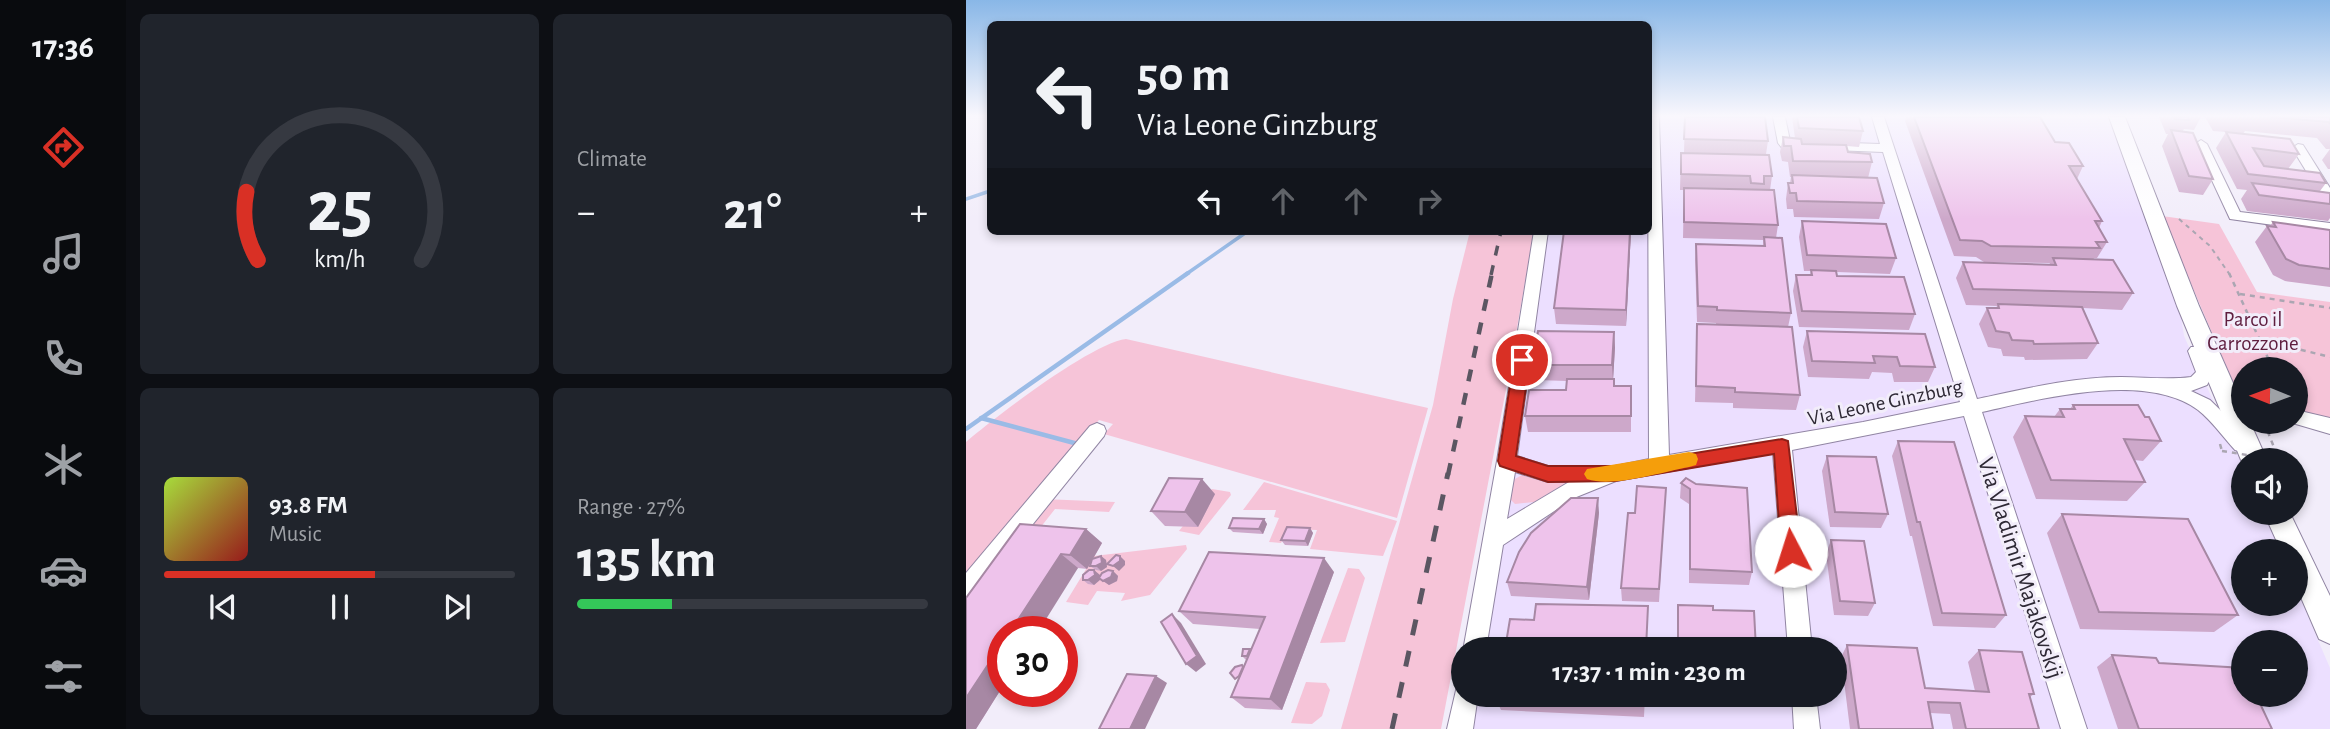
<!DOCTYPE html>
<html lang="en">
<head>
<meta charset="utf-8">
<style>
	:root { --surface:#171b24; --page:#20242c; --text:#f1f3f6; --muted:#9ea1a6; --line:#363941; --accent:#d93025 }
	body { margin:0; font-family:"Alegreya Sans",sans-serif; background:var(--page); color:var(--text); height:100vh; display:flex; flex-direction:column; font-size:26px; white-space:nowrap }
	* { box-sizing:border-box; margin:0 }
	p { font-size:23px; color:var(--muted) }
	.icon { flex:none; width:38px; height:38px; fill:none; stroke:currentColor; stroke-width:2; stroke-linecap:round; stroke-linejoin:round }
	.map { position:relative; flex:1; overflow:hidden }
	.panel { display:flex; flex-direction:column; gap:14px; padding:14px; background:#0d0f14; width:840px }
	.panel>* { flex:none }
	.hud { position:absolute; left:21px; top:21px; width:665px; height:214px; border-radius:10px; box-shadow:0 4px 10px #0003; background:#171b24; color:var(--text); overflow:hidden }
	.needle { width:46px; rotate:271deg }
	.tools { position:absolute; left:1265px; top:357px; display:grid; gap:14px }
	.tools a { display:grid; place-items:center; width:77px; height:77px; border-radius:50%; background:var(--surface); box-shadow:0 4px 10px #0003; font-size:35px }
	.speed { position:absolute; left:21px; top:616px; display:flex; gap:14px; font-size:35px; font-weight:700; text-align:center }
	.speed>* { display:grid; place-content:center; width:91px; height:91px; border-radius:50%; background:var(--surface); box-shadow:0 4px 10px #0003; line-height:1 }
	.speed .limit { border:10px solid #d22; background:#fff; color:#111 }
	.pin { position:absolute; display:grid; place-items:center; width:60px; height:60px; color:#fff; margin:-30px; border:4px solid #fff; border-radius:50%; box-shadow:0 2px 7px #0007 }
	.me { position:absolute; width:77px; margin:-38px; rotate:355deg; stroke-linejoin:round; filter:drop-shadow(0 0 5px #0008) }
	.turn { display:flex; align-items:center; gap:24px; height:147px; padding:0 35px; font-size:32px }
	.turn .icon { width:91px; height:91px; stroke-width:2.5 }
	.turn b { display:block; font-size:49px; line-height:60px }
	.lanes { display:flex; align-items:center; height:66px; padding:0 35px; background:#0003; justify-content:center; gap:35px; direction:ltr }
	.lanes .off { opacity:.35 }
	.big { font-size:52px; font-weight:700; line-height:1.1 }
	.panel .widget { flex:1; display:flex; flex-direction:column; justify-content:center; gap:10px; min-width:0; padding:0 24px; border-radius:10px; background:var(--page) }
	.panel .dial { align-items:center; gap:0 }
	.dial svg { height:182px; overflow:visible; fill:none; stroke:var(--line); stroke-width:7; stroke-linecap:round; text-anchor:middle }
	.dial text { fill:var(--text); stroke:none }
	.song { display:flex; align-items:center; gap:21px }
	.cover { width:84px; height:84px; border-radius:10px; background:linear-gradient(135deg,hsl(80 70% 55%),hsl(0 70% 35%)) }
	.played { height:7px; border-radius:4px; background:linear-gradient(90deg,var(--accent) 60%,var(--line) 60%) }
	.keys { display:flex; justify-content:space-around; direction:ltr }
	.heat { display:flex; justify-content:space-between; align-items:center; font-size:38px; direction:ltr }
	.charge { height:10px; border-radius:5px; background:linear-gradient(90deg,#34c759 27%,var(--line) 0) }
	.panel .tiles { flex:1; display:grid; gap:14px; grid-template-columns:repeat(2,1fr) }
	.trip { position:absolute; left:485px; top:637px; width:396px; height:70px; border-radius:35px; background:var(--surface); box-shadow:0 4px 10px #0003; font-weight:700; line-height:70px; text-align:center }
	main { display:flex; flex:1; min-height:0 }
	.dock { display:flex; flex-direction:column; width:126px; justify-content:space-around; align-items:center; background:#090b0e; color:var(--muted) }
	.dock .icon { width:49px; height:49px }
	.dock .on { color:var(--accent) }
	.dock b { font-size:32px; color:var(--text) }
	.map>svg:first-child { display:block }
	.built { fill:#ecdfff; fill-rule:evenodd }
	.green { fill:#f6c4d8 }
	.lines { fill:none; stroke-linecap:round; stroke-linejoin:round }
	.stream-far1 { stroke:#9abbe6; stroke-width:3.5 }
	.stream { stroke:#9abbe6; stroke-width:4.5 }
	.minor-casing { stroke:#9185a3; stroke-width:2 }
	.major-casing { stroke:#9185a3; stroke-width:2 }
	.path-far1 { stroke:#aba6b2; stroke-width:2; stroke-dasharray:4.5 4.5; stroke-linecap:butt }
	.path { stroke:#aba6b2; stroke-width:2.5; stroke-dasharray:5 5; stroke-linecap:butt }
	.minor { fill:#fff; fill-rule:evenodd }
	.major { fill:#fff; fill-rule:evenodd }
	.rail-far2 { stroke:#5b5662; stroke-width:3.5; stroke-dasharray:10 10; stroke-linecap:butt }
	.rail-far1 { stroke:#5b5662; stroke-width:4.5; stroke-dasharray:12 12; stroke-linecap:butt }
	.rail { stroke:#5b5662; stroke-width:5; stroke-dasharray:16 16; stroke-linecap:butt }
	.path-bridge { stroke:#aba6b2; stroke-width:2.5; stroke-dasharray:5 5; stroke-linecap:butt }
	.wall { fill:#cda8ca }
	.shaded-wall { fill:#a788a4 }
	.building { fill:#eec3eb; stroke:#a788a4; stroke-width:2 }
	.route { fill:#d93025; stroke:#8d1f18; stroke-width:2 }
	.slow { fill:#f59e0b }
	.labels { text-anchor:middle; stroke-width:6; stroke-linejoin:round; paint-order:stroke }
	.park-label { font-size:21px; fill:#5e1d3e; stroke:#f2edfa }
	.street-label { font-size:21px; fill:#2e2935; stroke:#f2edfa }
	.near-street-label { font-size:24px; fill:#2e2935; stroke:#f2edfa }
</style>
</head>
<body>
<main>
<nav class="dock">
<b>17:36</b>
<svg class="icon on" aria-label="directions" viewBox="0 0 24 24"><path d="M12 3l9 9-9 9-9-9zM9 14v-3h6M13 9l2 2-2 2"/></svg>
<svg class="icon" aria-label="music" viewBox="0 0 24 24"><path d="M9 18V5l10-2v13"/><circle cx="6" cy="18" r="3"/><circle cx="16" cy="16" r="3"/></svg>
<svg class="icon" aria-label="phone" viewBox="0 0 24 24"><path d="M5 4h4l2 5-3 2q2 4 5 5l2-3 5 2v4C11 20 4 13 5 4z"/></svg>
<svg class="icon" aria-label="climate" viewBox="0 0 24 24"><path d="M12 3v18M4 7l16 10M4 17L20 7"/></svg>
<svg class="icon" aria-label="car" viewBox="0 0 24 24"><path d="M5 17H2v-5l4-1 3-4h7l3 4 3 1v5h-3M9 17h6M6 11h13"/><circle cx="7" cy="17" r="2"/><circle cx="17" cy="17" r="2"/></svg>
<svg class="icon" aria-label="filters" viewBox="0 0 24 24"><path d="M4 7h16M4 17h16"/><circle cx="9" cy="7" r="2"/><circle cx="15" cy="17" r="2"/></svg>
</nav>
<section class="panel">
<div class="tiles">
<div class="widget dial"><svg viewBox="0 0 100 80">
<path d="M14 69A42 42 0 1 1 86 69"/>
<path d="M14 69A42 42 0 0 1 9 39" stroke="#d93025"/>
<text x="50" y="56" font-size="32" font-weight="700">25</text>
<text x="50" y="72" font-size="11">km/h</text>
</svg></div>
<div class="widget"><p>Climate</p>
<div class="heat"><a>−</a><b class="big">21°</b><a>+</a></div>
</div>
<div class="widget">
<div class="song"><i class="cover"></i><div><b>93.8 FM</b><p>Music</p></div></div>
<div class="played"></div>
<div class="keys"><svg class="icon" aria-label="previous" viewBox="0 0 24 24"><path d="M18 5L8 12l10 7zM5 5v14"/></svg><svg class="icon" aria-label="pause" viewBox="0 0 24 24"><path d="M8 5v14M16 5v14"/></svg><svg class="icon" aria-label="next" viewBox="0 0 24 24"><path d="M6 5l10 7-10 7zM19 5v14"/></svg></div>
</div>
<div class="widget"><p>Range · 27%</p><b class="big">135 km</b><div class="charge"></div></div>
</div>
</section>
<div class="map">
<svg width="1364" height="729" viewBox="0 0 1364 729">
	<rect width="100%" height="100%" fill="#f2edfa"/>
	<path class="built" d="M683,117h459l70,180 6,39 59,131 1,46h19l17,38h-36v53h52v-15l34,79v61h-863l7,-34h360v-46h-352l64,-418h102zM1278,642h52v53h-52z"/>
	<g class="green">
		<polygon points="1196,216 1253,224 1291,292 1364,302 1364,431 1328,422 1330,422 1330,369 1278,369 1276,403"/>
		<polygon points="504,231 568,231 542,379 475,729 375,729 467,405 487,299"/>
		<path d="M160,339l302,69 -31,110 -293,-84 9,-10 -14,-4 -133,159v-137c29,-25 126,-99 160,-103z"/>
		<polygon points="558,474 602,482 568,502 549,504 543,498 545,481"/>
		<polygon points="298,482 431,521 417,556 344,549 351,530 323,529 315,543 303,542 313,518 308,517 310,510 277,510"/>
		<polygon points="246,489 264,492 265,495 233,535 213,531"/>
		<polygon points="77,499 149,502 143,512 89,509 0,622"/>
		<polygon points="220,545 221,549 184,595 155,601 159,593 131,591 122,605 100,602 128,556"/>
		<polygon points="382,568 393,569 399,578 379,642 354,643"/>
		<polygon points="340,682 360,683 364,690 356,716 346,724 325,723"/>
	</g>
	<g class="lines">
		<g class="stream-far1">
			<polyline points="0,199 24,191"/>
			<polyline points="219,275 282,231"/>
		</g>
		<g class="stream">
			<polyline points="15,418 112,444"/>
			<polyline points="0,429 222,273"/>
		</g>
		<g class="minor-casing">
			<g id="minor">
				<path d="M682,117h11l10,338 194,-33 97,-20 -77,-250 -101,-4 -4,-5 -5,-26h12l5,24 90,3 -8,-27h12l93,282c47,-10 96,-22 144,-22 24,0 46,3 70,0l5,-5 -8,-21 3,-4h12l11,25 -7,13 -16,6 19,9 39,38 3,6 -3,6 -7,2 -7,-2c-12,-13 -23,-29 -37,-40 -53,-39 -157,-11 -216,2l105,317h-26l-97,-313 -172,34 20,199h-24l-15,-196 -157,28 -42,17 -71,47 -17,104 -23,2 34,-190 37,-230h14l-31,225 31,10 58,2 43,-9zM549,472l33,10h21l-62,37z"/>
				<polygon points="1235,140 1241,144 1274,212 1364,223 1364,233 1264,219 1229,144"/>
				<polygon points="1332,144 1337,145 1364,188 1364,203 1359,202 1326,148"/>
				<polygon points="1330,410 1364,418 1364,434 1323,422 1330,422"/>
				<polygon points="131,423 138,426 140,431 138,436 8,597 0,601 0,573 124,426"/>
				<polygon points="497,684 497,695 512,695 507,729 481,729 491,686"/>
				<polygon points="826,695 850,695 854,729 828,729"/>
			</g>
		</g>
		<g class="major-casing">
			<g id="major">
				<polygon points="1143,117 1159,117 1233,306 1278,408 1278,422 1284,422 1301,460 1278,460 1278,464 1275,460 1211,306"/>
				<polygon points="1298,513 1324,513 1364,596 1364,644 1353,639 1330,586 1330,551 1315,551"/>
			</g>
		</g>
		<polyline class="path-far1" points="1213,219 1244,246 1264,275"/>
		<g class="path">
			<polyline points="1263,273 1307,369"/>
			<polyline points="1274,294 1364,308"/>
			<polyline points="1296,340 1364,357"/>
			<polyline points="1298,422 1313,460"/>
			<polyline points="1254,444 1256,451"/>
		</g>
		<use href="#minor" class="minor"/>
		<use href="#major" class="major"/>
		<polyline class="rail-far2" points="525,275 535,231"/>
		<polyline class="rail-far1" points="482,475 526,273"/>
		<polyline class="rail" points="426,729 482,473"/>
		<polyline class="path-bridge" points="1256,451 1313,460"/>
	</g>
	<g class="wall">
		<polygon points="719,117 802,141 800,154 806,176 804,190 812,225 810,238 825,313 822,327 834,395 830,410 767,408 767,403 729,402 731,324 750,324 750,323 731,322 729,260 730,244 797,246 797,240 717,238 718,190 714,190 715,153 718,153"/>
		<polygon points="826,117 893,117 897,131 893,147 881,146 882,152 906,162 902,178 918,203 913,219 828,217 827,209 821,209 820,199 822,183 824,183 825,177 824,177 822,162 816,161 814,152 817,137 829,138"/>
		<polygon points="940,117 1074,117 1089,142 1117,166 1111,179 1136,221 1133,228 1141,242 1131,258 1128,258 1127,260 1167,293 1156,310 1117,308 1132,343 1121,359 1059,360 1058,357 1037,356 1035,349 1022,347 1013,324 1021,308 1030,308 1031,306 1000,305 990,278 997,262 1083,265 1084,263 1018,262 1010,257 988,256 939,121"/>
		<polygon points="1193,117 1235,117 1228,130 1218,129 1216,132 1247,179 1237,195 1213,192 1196,146 1202,134 1200,134"/>
		<polygon points="1239,117 1364,117 1364,149 1360,149 1351,138 1279,131 1277,134 1333,154 1322,169 1360,183 1354,191 1364,193 1364,218 1362,221 1281,211 1275,199 1281,190 1271,189 1250,148 1260,132 1247,131"/>
		<polygon points="1364,149 1364,169 1362,169 1356,160"/>
		<polygon points="836,221 930,258 924,274 871,272 871,276 949,314 943,330 833,327 827,291 830,275 844,275 845,271 838,271 833,237"/>
		<polygon points="1307,222 1364,230 1364,287 1319,281 1307,275 1289,242 1301,226 1304,226"/>
		<polygon points="598,231 665,231 660,326 590,324 588,308"/>
		<polygon points="841,331 969,367 962,382 928,382 926,373 906,372 903,379 842,377 837,347"/>
		<polygon points="648,332 649,348 647,379 648,379 649,386 665,386 665,432 562,432 559,416 600,390 601,381 570,380 567,365"/>
		<polygon points="1107,405 1179,417 1195,441 1177,461 1168,460 1179,482 1161,501 1070,499 1047,437 1059,416 1088,417 1094,409 1104,409"/>
		<polygon points="932,441 1040,615 1029,628 967,626 946,536 944,536 926,456"/>
		<polygon points="861,456 922,514 915,528 864,527 856,471"/>
		<polygon points="720,478 786,572 783,585 723,583 723,504 714,498 715,483"/>
		<polygon points="249,494 232,527 199,526 185,511"/>
		<polygon points="699,502 693,602 656,601 655,588 669,513"/>
		<polygon points="633,513 623,600 545,596 541,582"/>
		<polygon points="1096,514 1272,615 1248,632 1114,629 1081,533"/>
		<polygon points="298,519 301,524 297,534 267,532 263,528"/>
		<polygon points="344,528 347,533 342,546 319,545 315,540"/>
		<polygon points="120,529 136,543 127,559 135,556 140,560 141,567 135,571 130,570 124,566 126,560 121,569 112,568 37,632 37,686 10,729 0,598"/>
		<polygon points="865,540 909,603 902,616 868,615 860,554"/>
		<polygon points="147,571 152,576 151,581 143,585 135,579 128,585 122,584 117,580 134,575 134,577"/>
		<polygon points="368,572 316,710 279,708 265,697 280,660 276,656 285,649 294,629 227,624 213,611"/>
		<polygon points="881,645 959,688 1009,691 1002,662 1013,650 1068,694 1064,697 1073,729 987,729 984,714 964,713 967,729 884,729 875,657"/>
		<polygon points="1146,655 1193,663 1306,729 1152,729 1131,667"/>
		<polygon points="679,695 678,717 535,710 530,699"/>
	</g>
	<g class="shaded-wall">
		<polygon points="664,231 665,231 660,326 660,310"/>
		<polygon points="648,332 649,348 647,381 646,365"/>
		<polygon points="236,479 249,494 232,527 219,512"/>
		<polygon points="632,498 633,513 623,600 621,587"/>
		<polygon points="298,519 301,524 297,534 293,529"/>
		<polygon points="344,528 347,533 342,546 339,541"/>
		<polygon points="120,529 136,543 121,569 104,555"/>
		<polygon points="95,554 112,568 72,632 44,632"/>
		<polygon points="135,556 140,560 141,567 135,571 130,566"/>
		<polygon points="154,556 159,561 159,565 153,571 147,566"/>
		<polygon points="358,558 368,572 316,710 304,699"/>
		<polygon points="128,570 134,575 135,579 128,585 122,580"/>
		<polygon points="147,571 152,576 151,581 143,585 137,581"/>
		<polygon points="206,614 215,623 240,664 230,672 220,664"/>
		<polygon points="37,642 37,686 10,729 0,729 0,698"/>
		<polygon points="190,676 201,683 179,729 164,729"/>
	</g>
	<g class="building">
		<polygon points="719,117 799,117 802,141 718,139"/>
		<polygon points="831,117 893,117 897,131 833,128"/>
		<polygon points="948,117 1074,117 1089,142 1103,143 1117,166 1103,166 1136,221 1129,221 1141,242 1130,242 1134,248 1025,246 1016,241 994,240"/>
		<polygon points="1208,117 1222,117 1223,120 1209,119"/>
		<polygon points="1304,117 1364,117 1364,124 1363,122"/>
		<polygon points="1205,130 1227,133 1247,179 1223,176"/>
		<polygon points="1260,132 1324,139 1333,154 1287,148 1298,166 1354,173 1360,183 1282,174"/>
		<polygon points="817,137 835,139 836,144 880,145 882,152 904,154 906,162 827,161 825,146 818,146"/>
		<polygon points="715,153 803,155 806,176 798,176 798,184 785,183 784,176 715,174"/>
		<polygon points="826,175 911,178 918,203 831,201 830,193 824,193 822,183 827,183"/>
		<polygon points="1286,183 1364,193 1364,204 1293,195"/>
		<polygon points="718,188 808,190 812,225 718,222"/>
		<polygon points="836,221 920,224 930,258 841,255"/>
		<polygon points="1307,222 1364,230 1364,269 1333,265 1320,259 1301,226 1310,227"/>
		<polygon points="598,231 664,231 660,310 588,308"/>
		<polygon points="798,237 816,238 825,313 751,310 751,307 732,306 730,244 799,246"/>
		<polygon points="1087,258 1147,260 1167,293 1007,289 997,262 1090,265"/>
		<polygon points="845,270 870,271 871,276 938,277 949,314 836,311 830,275 846,275"/>
		<polygon points="1032,304 1116,307 1132,343 1068,344 1067,341 1046,340 1043,333 1030,331 1021,308 1033,308"/>
		<polygon points="731,324 826,327 834,395 769,392 769,388 730,386"/>
		<polygon points="572,331 648,332 646,365 567,365"/>
		<polygon points="841,331 959,334 969,367 934,366 931,357 907,356 909,363 846,361"/>
		<polygon points="601,379 648,379 648,386 665,386 665,416 559,416 563,390 600,390"/>
		<polygon points="1107,405 1172,405 1179,417 1183,417 1195,441 1158,439 1179,482 1085,480 1059,416 1098,417 1094,409 1109,409"/>
		<polygon points="932,441 988,442 1040,615 976,613 954,522 951,522"/>
		<polygon points="861,456 910,457 922,514 869,512"/>
		<polygon points="203,478 236,479 219,512 185,511"/>
		<polygon points="720,478 730,484 781,488 786,572 724,569 724,489 715,483"/>
		<polygon points="671,486 700,488 693,589 655,588 662,513 669,513"/>
		<polygon points="605,498 632,498 621,587 541,582 553,552 565,533"/>
		<polygon points="1096,514 1222,519 1272,615 1133,612"/>
		<polygon points="267,518 298,519 293,529 263,528"/>
		<polygon points="54,524 120,529 104,555 95,554 44,632 37,632 37,642 0,698 0,598"/>
		<polygon points="321,527 344,528 339,541 315,540"/>
		<polygon points="865,540 898,541 909,603 874,601"/>
		<polygon points="243,552 358,558 304,699 265,697 299,617 213,611"/>
		<polygon points="150,555 154,556 154,561 147,566 141,564"/>
		<polygon points="135,556 136,563 130,566 124,566 126,559"/>
		<polygon points="123,570 128,570 129,575 122,580 117,580 117,575"/>
		<polygon points="142,570 147,571 145,577 137,581 133,578 136,573"/>
		<polygon points="570,604 682,606 680,649 539,649 544,619 568,620"/>
		<polygon points="712,605 747,606 747,610 788,611 790,649 712,649"/>
		<polygon points="206,614 231,656 220,664 195,622"/>
		<polygon points="881,645 951,648 959,688 1023,692 1013,650 1056,652 1068,694 1063,694 1073,729 1000,729 994,703 962,702 967,729 893,729"/>
		<polygon points="277,649 284,649 281,656 276,656"/>
		<polygon points="1146,655 1190,658 1193,663 1278,668 1278,695 1290,695 1306,729 1173,729"/>
		<polygon points="276,665 277,667 273,676 269,679 264,673 269,667"/>
		<polygon points="161,674 190,676 164,729 133,729"/>
		<polygon points="530,695 678,695 678,706 530,699"/>
	</g>
	<linearGradient id="sky" x2="0" y2="1"><stop stop-color="#89b7e7"/><stop offset="0.53" stop-color="#f9f7fd"/><stop offset="1" stop-color="#f9f7fd" stop-opacity="0"/></linearGradient>
	<rect width="1364" height="219" fill="url(#sky)"/>
	<polygon class="route" points="556,354 564,360 550,456 582,466 649,466 816,439 822,441 835,551 832,557 825,560 818,557 815,551 808,454 649,481 582,482 534,466 532,461 548,360"/>
	<path class="slow" d="M723,452l7,2 2,5 -2,6 -7,2c-27,5 -77,21 -102,12l-3,-5 3,-5z"/>
	<g class="labels">
		<g class="park-label">
			<text x="1287" y="326">Parco il<tspan x="1287" dy="24">Carrozzone</tspan></text>
		</g>
		<g class="street-label">
			<text transform="translate(919 402) rotate(-12)" y="7">Via Leone Ginzburg</text>
		</g>
		<g class="near-street-label">
			<text transform="translate(1055 568) rotate(72)" y="8">Via Vladimir Majakovskij</text>
		</g>
	</g>
</svg>
<div class="tools">
<a><svg class="needle" viewBox="-14 -14 28 28"><path d="M0-13l5 13h-10z" fill="#e53935"/><path d="M0 13l5-13h-10z" fill="#9ea1a6"/></svg></a>
<a><svg class="icon" aria-label="sound" viewBox="0 0 24 24"><path d="M4 9h4l5-4v14l-5-4H4zM17 9q2 3 0 6"/></svg></a>
<a>+</a>
<a>−</a>
</div>
<div class="speed"><div class="limit">30</div></div>
<div class="pin" style="left:556px;top:360px;background:#d93025"><svg class="icon" aria-label="arrive" viewBox="0 0 24 24"><path d="M6 21V4h12l-3 4 3 4H6"/></svg></div>
<svg class="me" style="left:825px;top:551px" viewBox="-20 -20 40 40"><circle r="19" fill="#fff"/><path d="M0-13L10 11 0 6-10 11z" fill="#d93025"/></svg>
<div class="trip">17:37 · 1 min · 230 m</div>
<div class="hud">
<div class="turn"><svg class="icon" aria-label="left" viewBox="0 0 24 24"><path d="M17 20v-9H6M10 6l-5 5 5 5"/></svg><div><b>50 m</b>Via Leone Ginzburg</div></div>
<div class="lanes"><svg class="icon" aria-label="left" viewBox="0 0 24 24"><path d="M17 20v-9H6M10 6l-5 5 5 5"/></svg><svg class="icon off" aria-label="ahead" viewBox="0 0 24 24"><path d="M12 20V5M6 11l6-6 6 6"/></svg><svg class="icon off" aria-label="ahead" viewBox="0 0 24 24"><path d="M12 20V5M6 11l6-6 6 6"/></svg><svg class="icon off" aria-label="right" viewBox="0 0 24 24"><path d="M7 20v-9h11M14 6l5 5-5 5"/></svg></div>
</div>
</div>
</main>
</body>
</html>
